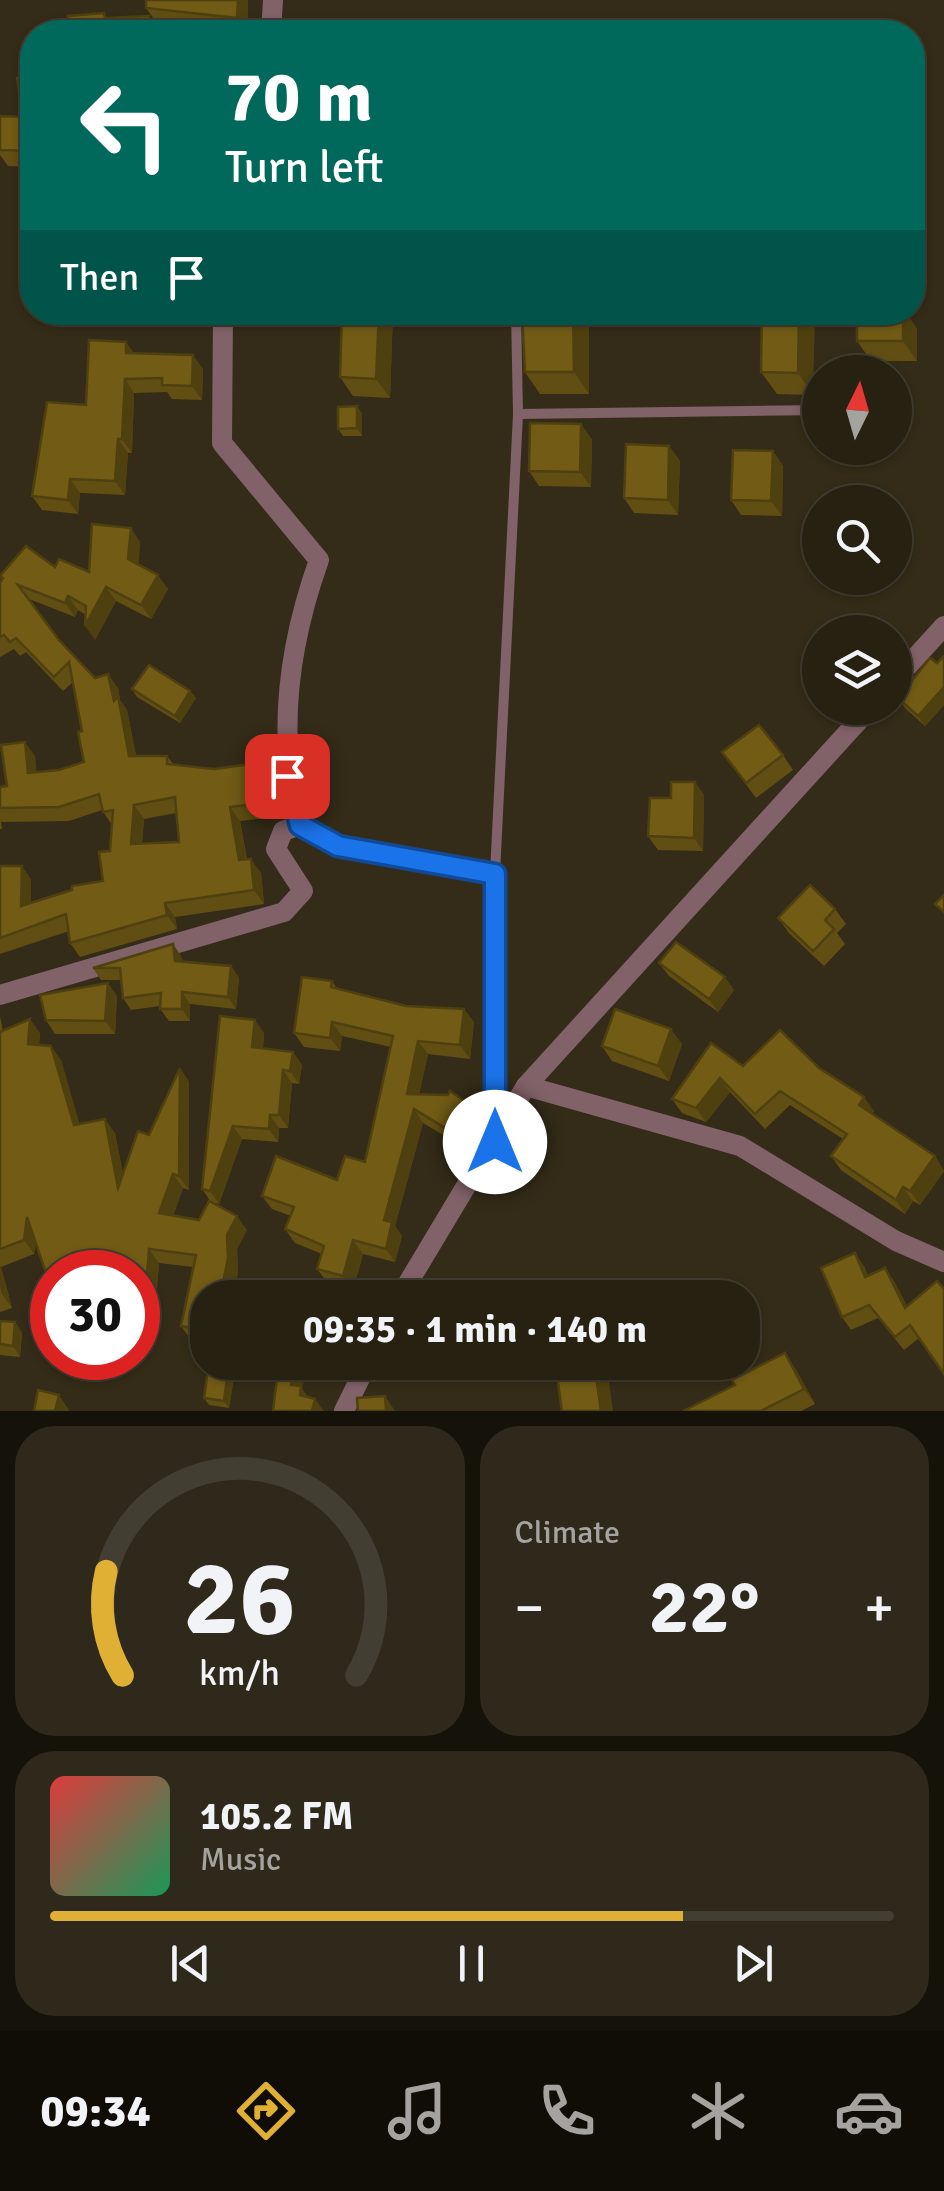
<!DOCTYPE html>
<html lang="en">
<head>
<meta charset="utf-8">
<style>
	:root { --surface:#272112; --page:#2f291b; --text:#f1f3f6; --muted:#a4a39f; --line:#433e32; --accent:#e0b034 }
	body { margin:0; font-family:Signika,sans-serif; background:var(--page); color:var(--text); height:100vh; display:flex; flex-direction:column; font-size:38px; white-space:nowrap }
	* { box-sizing:border-box; margin:0 }
	p { font-size:32px; color:var(--muted) }
	.icon { flex:none; width:55px; height:55px; fill:none; stroke:currentColor; stroke-width:2; stroke-linecap:round; stroke-linejoin:round }
	.map { position:relative; height:1411px; overflow:hidden }
	.details { display:flex; flex-direction:column; gap:15px; padding:15px; background:#15120a; flex:1 }
	.details>* { flex:none }
	.banner { position:absolute; left:20px; top:20px; width:905px; height:305px; border-radius:40px; box-shadow:0 2px 8px #0004,0 0 0 2px var(--line); background:#00695c; color:#fff; overflow:hidden }
	.needle { width:65px; rotate:5deg }
	.tools { position:absolute; left:802px; top:355px; display:grid; gap:20px }
	.tools a { display:grid; place-items:center; width:110px; height:110px; border-radius:50%; background:var(--surface); box-shadow:0 2px 8px #0004,0 0 0 2px var(--line); font-size:50px }
	.speed { position:absolute; left:30px; top:1250px; display:flex; gap:20px; font-size:50px; font-weight:700; text-align:center }
	.speed>* { display:grid; place-content:center; width:130px; height:130px; border-radius:50%; background:var(--surface); box-shadow:0 2px 8px #0004,0 0 0 2px var(--line); line-height:1 }
	.speed .limit { border:15px solid #d22; background:#fff; color:#111 }
	.pin { position:absolute; display:grid; place-items:center; width:85px; height:85px; color:#fff; margin:-42px; border-radius:20px; box-shadow:0 5px 15px #0006 }
	.me { position:absolute; width:110px; margin:-55px; rotate:0deg; stroke-linejoin:round; filter:drop-shadow(0 0 8px #0008) }
	.turn { display:flex; align-items:center; gap:35px; height:210px; padding:0 40px; font-size:45px }
	.turn .icon { width:130px; height:130px; stroke-width:2.5 }
	.turn b { display:block; font-size:70px; line-height:85px }
	.then { display:flex; align-items:center; height:95px; padding:0 40px; background:#0003; gap:20px; font-size:38px }
	.big { font-size:75px; font-weight:800; line-height:1.1 }
	.details .widget { flex:1; display:flex; flex-direction:column; justify-content:center; gap:15px; min-width:0; padding:0 35px; border-radius:40px; background:var(--page) }
	.details .dial { align-items:center; gap:0 }
	.dial svg { height:260px; overflow:visible; fill:none; stroke:var(--line); stroke-width:7; stroke-linecap:round; text-anchor:middle }
	.dial text { fill:var(--text); stroke:none }
	.song { display:flex; align-items:center; gap:30px }
	.cover { width:120px; height:120px; border-radius:15px; background:linear-gradient(135deg,hsl(0 70% 55%),hsl(150 70% 35%)) }
	.played { height:10px; border-radius:5px; background:linear-gradient(90deg,var(--accent) 75%,var(--line) 75%) }
	.keys { display:flex; justify-content:space-around; direction:ltr }
	.heat { display:flex; justify-content:space-between; align-items:center; font-size:55px; direction:ltr }
	.details .tiles { flex:1; display:grid; gap:15px; grid-template-columns:1fr 1fr }
	.widget:last-child { grid-column:span 2 }
	.trip { position:absolute; left:190px; top:1280px; width:570px; height:100px; border-radius:40px; background:var(--surface); box-shadow:0 2px 8px #0004,0 0 0 2px var(--line); font-weight:800; line-height:100px; text-align:center }
	.tab-bar { display:flex; height:160px; justify-content:space-around; align-items:center; background:#100d07; color:var(--muted) }
	.tab-bar .icon { width:70px; height:70px }
	.tab-bar .active { color:var(--accent) }
	.tab-bar b { font-size:45px; color:var(--text) }
	.map>svg:first-child { display:block }
	.lines { fill:none; stroke-linecap:round; stroke-linejoin:round }
	.lane { stroke:#806268; stroke-width:10 }
	.street { stroke:#806268; stroke-width:20 }
	.wall { fill:#614e12; fill-rule:evenodd }
	.shaded-wall { fill:#4f400f }
	.building { fill:#715b15; stroke:#4f400f; stroke-width:2.5; fill-rule:evenodd }
	.route-casing { stroke:#114b97; stroke-width:25 }
	.route { stroke:#1a73e8; stroke-width:18 }
</style>
</head>
<body>
<div class="map">
<svg width="944" height="1411" viewBox="0 0 944 1411">
	<rect width="100%" height="100%" fill="#342c18"/>
	<g class="lines">
		<g class="lane">
			<polyline points="516,312 518,414"/>
			<polyline points="495,873 518,414 820,410"/>
		</g>
		<g class="street">
			<polyline points="271,32 273,0"/>
			<path d="M223,312l-1,131 97,117c-31,87 -43,176 -19,265l37,22 158,27v268"/>
			<polyline points="895,680 944,626"/>
			<polyline points="0,995 284,912 303,891 276,849 283,831 300,825"/>
			<polyline points="526,1086 740,1146 896,1241 944,1262"/>
			<polyline points="399,1298 526,1086 870,708"/>
			<polyline points="344,1411 368,1362"/>
		</g>
	</g>
	<g class="wall">
		<polygon points="146,0 248,0 247,32 156,22 146,8"/>
		<polygon points="32,75 32,167 8,166 0,155 0,116 23,117"/>
		<polygon points="342,312 393,312 390,398 353,396 340,377"/>
		<polygon points="589,312 589,394 540,394 525,372"/>
		<polygon points="762,312 813,395 777,394 761,372"/>
		<polygon points="908,316 917,329 917,361 871,361 857,341"/>
		<polygon points="135,353 203,369 202,400 172,399 167,392 134,393 132,453 128,453 125,495 80,493 78,514 42,510 32,496 86,405"/>
		<polygon points="357,406 362,414 362,436 343,436 338,429"/>
		<polygon points="592,439 591,487 539,486 529,471"/>
		<polygon points="669,446 680,461 678,515 634,513 624,498"/>
		<polygon points="773,451 783,466 782,516 741,515 731,500"/>
		<path d="M140,542l-2,23 30,24 -17,30 -35,-18 -21,39 -9,-25 -8,-5 -3,7 -46,-18 30,41 36,38 23,10 2,12 7,10 9,46h31l7,9 87,13 6,40 -27,3 7,38 14,14 3,31 -89,13 2,12 -97,28 -10,-14 -1,-12 -69,23v-88h22l9,14v23l72,-22 7,-30 2,-26 -10,-15 -33,11 -68,1 1,7h-2v-42l7,-1 28,-30 1,16 23,-2 25,-8 -2,-31 -9,-49 -10,9 -37,-39 -6,4 -6,-7 -14,8v-74l2,-3 -2,-2 55,-11 34,5zM176,813l3,29 -37,1 2,-24z"/>
		<polygon points="944,656 944,705 925,726 905,708 898,698"/>
		<polygon points="132,689 190,691 196,698 180,723 137,697"/>
		<polygon points="722,752 783,755 793,770 756,798"/>
		<polygon points="695,782 704,795 703,851 658,850 648,836 671,798"/>
		<polygon points="835,909 846,924 837,933 845,944 824,966 789,933 778,918"/>
		<polygon points="173,944 181,956 182,962 231,966 239,978 236,1009 190,1004 190,1021 169,1021 160,1009 160,1006 131,1010 123,998 121,980 101,980 93,968"/>
		<polygon points="659,963 734,990 718,1012 669,976"/>
		<polygon points="332,981 337,989 474,1022 470,1059 428,1054 419,1094 472,1106 481,1120 465,1148 423,1123 395,1226 402,1236 395,1262 363,1254 353,1290 327,1282 317,1269 322,1254 295,1243 285,1229 291,1216 272,1209 262,1196 337,1180 365,1162 391,1047 342,1036 340,1051 304,1047 294,1033"/>
		<polygon points="117,996 115,1034 55,1034 46,1020"/>
		<polygon points="0,1016 3,1031 40,1033 39,1045 61,1060 79,1124 115,1133 123,1174 149,1135 180,1068 189,1082 189,1190 183,1188 173,1216 247,1230 237,1249 238,1272 233,1298 208,1298 208,1343 191,1340 181,1326 193,1267 159,1263 156,1302 138,1301 138,1272 52,1272 36,1242 34,1254 1,1267 12,1308 0,1312"/>
		<polygon points="264,1033 263,1048 302,1065 299,1084 292,1083 288,1128 279,1128 278,1142 242,1139 219,1204 211,1202 202,1189"/>
		<polygon points="682,1044 669,1081 612,1061 602,1046"/>
		<polygon points="743,1066 819,1068 874,1111 872,1114 935,1156 944,1171 920,1205 913,1201 905,1214 841,1170 831,1156 843,1139 790,1105 765,1129 730,1092 706,1122 682,1113 672,1099"/>
		<polygon points="864,1266 868,1276 894,1281 907,1306 919,1338 904,1350 878,1318 851,1330 842,1317"/>
		<polygon points="0,1321 15,1322 22,1333 20,1357 0,1355"/>
		<polygon points="209,1362 249,1362 245,1380 234,1377 229,1408 209,1405 204,1398"/>
		<polygon points="795,1368 815,1404 801,1411 683,1411 735,1385"/>
	</g>
	<g class="shaded-wall">
		<polygon points="238,0 248,0 247,32 237,18"/>
		<polygon points="149,16 160,32 150,32"/>
		<polygon points="379,312 393,312 390,398 376,379"/>
		<polygon points="573,312 589,312 589,394 574,372"/>
		<polygon points="799,312 815,312 813,395 798,373"/>
		<polygon points="897,312 908,312 908,316 917,329 917,361 903,341"/>
		<polygon points="126,342 136,356 126,353"/>
		<polygon points="193,355 203,369 202,400 192,386"/>
		<polygon points="125,379 134,393 132,453 122,439"/>
		<polygon points="357,406 362,414 362,436 357,428"/>
		<polygon points="581,424 592,439 591,487 580,472"/>
		<polygon points="118,439 128,453 125,495 115,481"/>
		<polygon points="669,446 680,461 678,515 668,500"/>
		<polygon points="773,451 783,466 782,516 771,501"/>
		<polygon points="70,479 80,493 78,514 68,500"/>
		<polygon points="131,528 140,542 138,573 128,559"/>
		<polygon points="158,575 168,589 151,619 141,605"/>
		<polygon points="106,587 116,601 95,640 85,626"/>
		<polygon points="68,596 78,610 75,617 65,603"/>
		<polygon points="108,674 118,688 120,700 127,710 139,770 129,756"/>
		<polygon points="944,687 944,705 925,726 918,716"/>
		<polygon points="190,691 196,698 180,723 175,716"/>
		<polygon points="25,742 35,756 38,787 28,773"/>
		<polygon points="251,764 261,778 267,818 257,804"/>
		<polygon points="695,782 704,795 703,851 694,838"/>
		<polygon points="134,805 144,819 141,858 131,844"/>
		<polygon points="230,807 240,821 249,874 239,860"/>
		<polygon points="251,859 261,873 264,904 254,890"/>
		<polygon points="22,866 31,880 31,920 21,906"/>
		<polygon points="165,903 175,917 177,929 167,915"/>
		<polygon points="173,944 181,956 184,973 175,961"/>
		<polygon points="231,966 239,978 236,1009 228,997"/>
		<polygon points="725,977 734,990 718,1012 709,999"/>
		<polygon points="108,983 117,996 115,1034 105,1021"/>
		<polygon points="182,992 190,1004 190,1021 182,1009"/>
		<polygon points="464,1009 474,1022 470,1059 460,1045"/>
		<polygon points="30,1019 40,1033 38,1058 28,1044"/>
		<polygon points="255,1020 264,1033 262,1060 252,1047"/>
		<polygon points="332,1022 342,1036 340,1051 330,1038"/>
		<polygon points="671,1029 682,1044 669,1081 658,1066"/>
		<polygon points="418,1041 428,1054 416,1108 407,1094"/>
		<polygon points="51,1046 61,1060 84,1139 74,1125"/>
		<polygon points="293,1052 302,1065 299,1084 290,1071"/>
		<polygon points="180,1068 189,1082 189,1190 179,1176"/>
		<polygon points="283,1070 292,1083 288,1128 279,1115"/>
		<polygon points="720,1078 730,1092 706,1122 696,1108"/>
		<polygon points="864,1097 874,1111 868,1119 859,1105"/>
		<polygon points="472,1106 481,1120 465,1148 455,1134"/>
		<polygon points="414,1109 423,1123 395,1226 402,1236 395,1262 386,1249 384,1220"/>
		<polygon points="270,1115 279,1128 278,1142 269,1129"/>
		<polygon points="105,1119 115,1133 128,1202 118,1188"/>
		<polygon points="233,1126 242,1139 219,1204 210,1191"/>
		<polygon points="935,1156 944,1171 920,1205 910,1191"/>
		<polygon points="173,1174 183,1188 169,1227 159,1213"/>
		<polygon points="903,1187 913,1201 905,1214 896,1200"/>
		<polygon points="237,1216 247,1230 237,1249 238,1272 233,1298 220,1298 227,1235"/>
		<polygon points="27,1217 37,1231 34,1254 24,1240"/>
		<polygon points="353,1240 363,1254 353,1290 343,1276"/>
		<polygon points="149,1249 159,1263 156,1302 146,1288"/>
		<polygon points="855,1253 864,1266 874,1290 865,1277"/>
		<polygon points="0,1265 1,1267 12,1308 2,1294 0,1287"/>
		<polygon points="885,1268 894,1281 914,1321 905,1308"/>
		<polygon points="15,1322 22,1333 20,1357 13,1346"/>
		<polygon points="785,1353 795,1368 815,1404 804,1389"/>
		<polygon points="242,1362 249,1362 245,1380 240,1372"/>
		<polygon points="298,1362 310,1362 302,1388 309,1399 308,1408 291,1385"/>
		<polygon points="594,1362 604,1362 607,1367 613,1411 601,1411"/>
		<polygon points="228,1370 234,1377 229,1408 224,1401"/>
		<polygon points="59,1395 69,1410 69,1411 55,1411"/>
		<polygon points="385,1396 395,1411 396,1411 386,1411"/>
		<polygon points="315,1399 324,1411 312,1411"/>
	</g>
	<g class="building">
		<polygon points="146,0 238,0 237,18 146,8"/>
		<polygon points="104,13 105,18 149,16 150,32 48,32 69,28 68,16"/>
		<polygon points="32,36 32,57 28,37"/>
		<polygon points="32,75 32,151 0,150 0,116 23,117 17,78"/>
		<polygon points="32,266 32,284 28,268"/>
		<polygon points="342,312 379,312 376,379 340,377"/>
		<polygon points="522,312 573,312 574,372 525,372"/>
		<polygon points="762,312 799,312 798,373 761,372"/>
		<rect x="857" y="312" width="46" height="29"/>
		<polygon points="89,340 126,342 126,353 193,355 192,386 162,385 162,378 125,379 122,439 118,439 115,481 70,479 68,500 32,496 47,402 86,405"/>
		<polygon points="357,406 357,428 338,429 338,407"/>
		<polygon points="530,423 581,424 580,472 529,471"/>
		<polygon points="626,444 669,446 668,500 624,498"/>
		<polygon points="733,450 773,451 771,501 731,500"/>
		<path d="M92,524l39,4 -3,31 30,16 -17,30 -35,-18 -21,39 1,-20 -18,-10 -3,7 -47,-18 41,55 36,38 13,-4 6,27 4,-5 11,60h38v8l47,5 37,-5 6,40 -27,3 9,53 12,-1 3,31 -89,13 2,12 -97,28 -4,-29 -66,24v-72h22l-1,40 51,-16v-4l31,-5 -4,-29 11,-1 3,-41 -10,2 -4,-18 -40,13 -59,1v-21l7,-1 -6,-41 24,-3 3,31 31,-3 25,-8 -6,-30 4,-1 -13,-69 -15,15 -38,-39 -6,4 -6,-7 -4,2v-54l3,-5 -3,-2 26,-30 29,21 4,-8 30,13zM175,797l4,45 -48,2 3,-39z"/>
		<polygon points="944,656 944,687 918,716 898,698 930,658 937,663"/>
		<polygon points="149,665 190,691 175,716 132,689"/>
		<polygon points="759,725 783,755 746,783 722,752"/>
		<polygon points="671,782 695,782 694,838 648,836 650,798 671,798"/>
		<polygon points="810,885 835,909 825,920 834,929 813,951 778,918"/>
		<polygon points="944,895 944,912 935,904"/>
		<polygon points="676,942 725,977 709,999 659,963"/>
		<polygon points="173,944 175,961 231,966 228,997 182,992 182,1009 160,1009 161,993 123,998 120,968 93,968"/>
		<polygon points="302,977 332,981 331,987 406,1006 464,1009 460,1045 418,1041 407,1094 448,1095 450,1091 472,1106 455,1134 414,1109 384,1220 392,1222 386,1249 353,1240 343,1276 317,1269 324,1246 285,1229 294,1207 262,1196 276,1156 337,1180 345,1156 365,1162 393,1036 332,1022 330,1038 294,1033"/>
		<polygon points="108,983 105,1021 46,1020 40,995"/>
		<polygon points="615,1009 671,1029 658,1066 602,1046"/>
		<polygon points="220,1016 255,1020 252,1047 293,1052 290,1071 283,1070 279,1115 270,1115 269,1129 233,1126 210,1191 202,1189"/>
		<polygon points="30,1019 28,1044 51,1046 74,1125 105,1119 118,1188 138,1131 149,1135 180,1068 179,1176 173,1174 159,1213 199,1220 209,1201 237,1216 227,1235 228,1258 220,1298 208,1298 208,1331 181,1326 196,1255 149,1249 146,1288 138,1288 138,1272 93,1272 94,1265 70,1272 52,1272 52,1278 48,1279 27,1217 24,1240 0,1249 0,1032"/>
		<polygon points="780,1030 819,1068 864,1097 859,1105 935,1156 910,1191 903,1187 896,1200 831,1156 847,1134 780,1091 755,1114 720,1078 696,1108 672,1099 711,1043 743,1066"/>
		<polygon points="855,1253 865,1277 885,1268 905,1308 937,1281 944,1289 944,1374 910,1325 895,1337 869,1305 842,1317 821,1268"/>
		<polygon points="0,1321 15,1322 13,1346 0,1344"/>
		<polygon points="785,1353 804,1389 761,1411 683,1411 735,1385 732,1380"/>
		<polygon points="209,1362 242,1362 240,1372 228,1370 224,1401 204,1398"/>
		<polygon points="279,1362 298,1362 291,1385 301,1386 300,1395 315,1399 312,1411 273,1411"/>
		<polygon points="555,1362 594,1362 601,1411 562,1411"/>
		<polygon points="38,1390 59,1395 55,1411 34,1411"/>
		<polygon points="385,1396 386,1411 358,1411 357,1398"/>
	</g>
	<g class="lines">
		<g class="route-casing">
			<polyline id="route" points="287,776 300,825 338,846 495,874 495,1142"/>
		</g>
		<use href="#route" class="route"/>
	</g>
</svg>
<div class="tools">
<a><svg class="needle" viewBox="-14 -14 28 28"><path d="M0-13l5 13h-10z" fill="#e53935"/><path d="M0 13l5-13h-10z" fill="#a4a39f"/></svg></a>
<a><svg class="icon" aria-label="search" viewBox="0 0 24 24"><circle cx="10" cy="10" r="6"/><path d="M15 15l6 6"/></svg></a>
<a><svg class="icon" aria-label="layers" viewBox="0 0 24 24"><path d="M12 4l9 5-9 5-9-5zM3 14l9 5 9-5"/></svg></a>
</div>
<div class="speed"><div class="limit">30</div></div>
<div class="pin" style="left:287px;top:776px;background:#d93025"><svg class="icon" aria-label="arrive" viewBox="0 0 24 24"><path d="M6 21V4h12l-3 4 3 4H6"/></svg></div>
<svg class="me" style="left:495px;top:1142px" viewBox="-20 -20 40 40"><circle r="19" fill="#fff"/><path d="M0-13L10 11 0 6-10 11z" fill="#1a73e8"/></svg>
<div class="trip">09:35 · 1 min · 140 m</div>
<div class="banner">
<div class="turn"><svg class="icon" aria-label="left" viewBox="0 0 24 24"><path d="M17 20v-9H6M10 6l-5 5 5 5"/></svg><div><b>70 m</b>Turn left</div></div>
<div class="then">Then<svg class="icon" aria-label="arrive" viewBox="0 0 24 24"><path d="M6 21V4h12l-3 4 3 4H6"/></svg></div>
</div>
</div>
<section class="details">
<div class="tiles">
<div class="widget dial"><svg viewBox="0 0 100 80">
<path d="M14 69A42 42 0 1 1 86 69"/>
<path d="M14 69A42 42 0 0 1 9 37" stroke="#e0b034"/>
<text x="50" y="56" font-size="32" font-weight="700">26</text>
<text x="50" y="72" font-size="11">km/h</text>
</svg></div>
<div class="widget"><p>Climate</p>
<div class="heat"><a>−</a><b class="big">22°</b><a>+</a></div>
</div>
<div class="widget">
<div class="song"><i class="cover"></i><div><b>105.2 FM</b><p>Music</p></div></div>
<div class="played"></div>
<div class="keys"><svg class="icon" aria-label="previous" viewBox="0 0 24 24"><path d="M18 5L8 12l10 7zM5 5v14"/></svg><svg class="icon" aria-label="pause" viewBox="0 0 24 24"><path d="M8 5v14M16 5v14"/></svg><svg class="icon" aria-label="next" viewBox="0 0 24 24"><path d="M6 5l10 7-10 7zM19 5v14"/></svg></div>
</div>
</div>
</section>
<nav class="tab-bar">
<b>09:34</b>
<svg class="icon active" aria-label="directions" viewBox="0 0 24 24"><path d="M12 3l9 9-9 9-9-9zM9 14v-3h6M13 9l2 2-2 2"/></svg>
<svg class="icon" aria-label="music" viewBox="0 0 24 24"><path d="M9 18V5l10-2v13"/><circle cx="6" cy="18" r="3"/><circle cx="16" cy="16" r="3"/></svg>
<svg class="icon" aria-label="phone" viewBox="0 0 24 24"><path d="M5 4h4l2 5-3 2q2 4 5 5l2-3 5 2v4C11 20 4 13 5 4z"/></svg>
<svg class="icon" aria-label="climate" viewBox="0 0 24 24"><path d="M12 3v18M4 7l16 10M4 17L20 7"/></svg>
<svg class="icon" aria-label="car" viewBox="0 0 24 24"><path d="M5 17H2v-5l4-1 3-4h7l3 4 3 1v5h-3M9 17h6M6 11h13"/><circle cx="7" cy="17" r="2"/><circle cx="17" cy="17" r="2"/></svg>
</nav>
</body>
</html>
